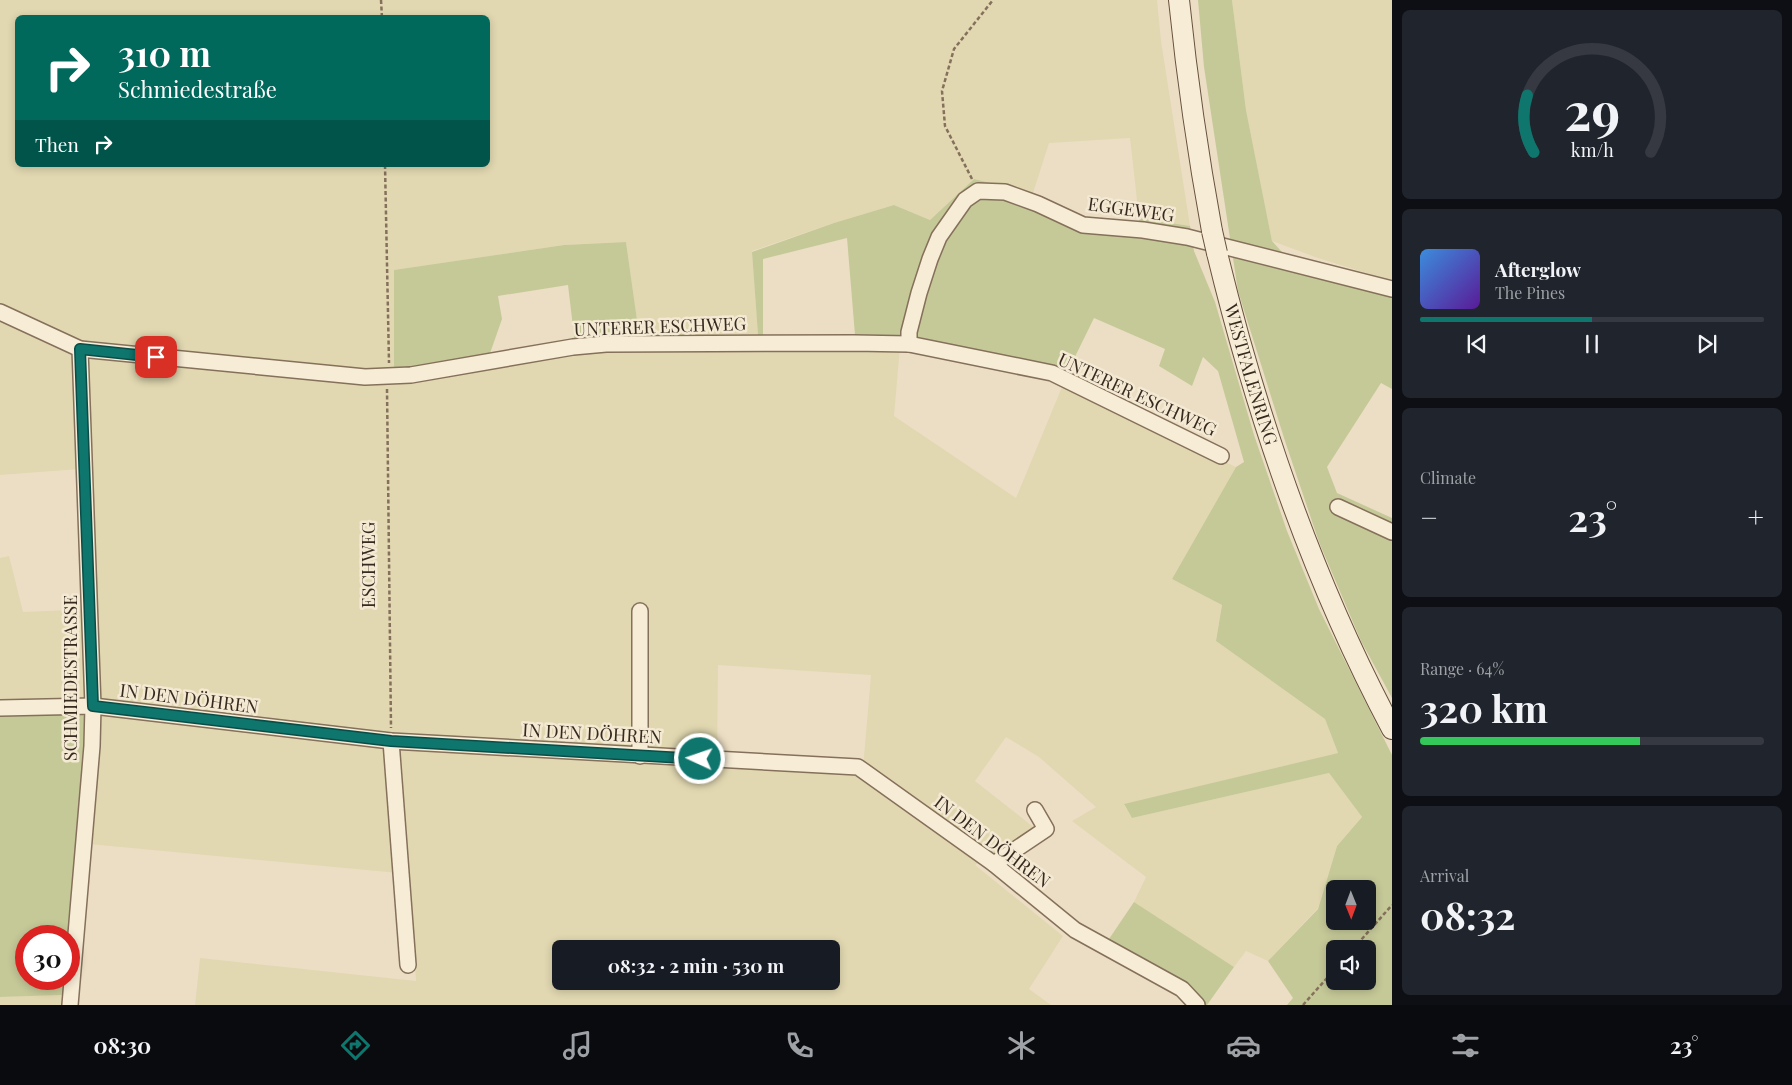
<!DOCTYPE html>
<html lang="en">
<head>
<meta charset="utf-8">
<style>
	:root { --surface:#171b24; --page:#20242c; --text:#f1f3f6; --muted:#9ea1a6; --line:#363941; --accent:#0f766e }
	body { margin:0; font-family:"Playfair Display",serif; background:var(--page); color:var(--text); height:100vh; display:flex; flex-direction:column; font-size:19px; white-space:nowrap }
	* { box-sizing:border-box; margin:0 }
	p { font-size:16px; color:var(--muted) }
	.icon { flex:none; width:28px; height:28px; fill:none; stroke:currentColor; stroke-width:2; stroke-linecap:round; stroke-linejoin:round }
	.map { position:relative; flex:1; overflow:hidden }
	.sheet { display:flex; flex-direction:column; gap:10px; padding:10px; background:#0d0f14; width:400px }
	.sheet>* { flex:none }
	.banner { position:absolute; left:15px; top:15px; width:475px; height:152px; border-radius:8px; box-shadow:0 2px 8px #0003; background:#00695c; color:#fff; overflow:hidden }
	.needle { width:32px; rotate:179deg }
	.tools { position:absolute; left:1326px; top:880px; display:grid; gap:10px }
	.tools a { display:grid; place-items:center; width:50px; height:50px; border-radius:8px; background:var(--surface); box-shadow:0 2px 8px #0003; font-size:25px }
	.speed { position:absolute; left:15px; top:925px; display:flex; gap:10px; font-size:25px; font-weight:700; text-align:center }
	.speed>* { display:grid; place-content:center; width:65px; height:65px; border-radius:50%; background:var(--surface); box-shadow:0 2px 8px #0003; line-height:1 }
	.speed .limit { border:8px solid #d22; background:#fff; color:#111 }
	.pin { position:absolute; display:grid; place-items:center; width:42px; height:42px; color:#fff; margin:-21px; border-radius:10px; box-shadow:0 2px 8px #0006 }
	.me { position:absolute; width:55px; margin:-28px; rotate:273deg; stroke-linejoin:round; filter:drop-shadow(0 0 4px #0008) }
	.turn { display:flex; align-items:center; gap:18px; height:105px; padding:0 20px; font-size:22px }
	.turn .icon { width:65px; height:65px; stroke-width:2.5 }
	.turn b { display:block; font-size:35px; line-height:42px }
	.then { display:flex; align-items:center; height:48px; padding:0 20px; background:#0003; gap:10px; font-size:19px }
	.big { font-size:38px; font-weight:700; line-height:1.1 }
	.sheet .tile { flex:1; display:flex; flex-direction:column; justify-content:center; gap:8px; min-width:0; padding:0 18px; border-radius:8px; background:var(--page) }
	.sheet .dial { align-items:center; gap:0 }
	.dial svg { height:130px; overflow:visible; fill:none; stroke:var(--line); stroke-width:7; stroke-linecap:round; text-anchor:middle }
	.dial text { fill:var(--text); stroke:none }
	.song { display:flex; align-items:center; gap:15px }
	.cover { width:60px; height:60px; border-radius:8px; background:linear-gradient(135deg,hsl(210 70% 55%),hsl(270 70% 35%)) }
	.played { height:5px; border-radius:2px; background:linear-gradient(90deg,var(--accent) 50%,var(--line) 50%) }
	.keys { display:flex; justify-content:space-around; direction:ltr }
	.heat { display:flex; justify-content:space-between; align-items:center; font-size:28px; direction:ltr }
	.charge { height:8px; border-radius:4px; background:linear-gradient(90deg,#34c759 64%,var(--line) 0) }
	.trip { position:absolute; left:552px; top:940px; width:288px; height:50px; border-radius:8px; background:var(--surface); box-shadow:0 2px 8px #0003; font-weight:700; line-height:50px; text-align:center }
	.tabs { display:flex; height:80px; justify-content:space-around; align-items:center; background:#090b0e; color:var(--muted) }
	.tabs .icon { width:35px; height:35px }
	.tabs .active { color:var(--accent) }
	.tabs b { font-size:22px; color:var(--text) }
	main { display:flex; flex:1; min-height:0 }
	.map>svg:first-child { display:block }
	.farmland { fill:#e1d8b1; fill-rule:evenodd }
	.green { fill:#c5c998; fill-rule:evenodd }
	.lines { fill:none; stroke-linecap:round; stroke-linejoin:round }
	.street-casing { stroke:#85705b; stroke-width:18 }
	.secondary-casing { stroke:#67513e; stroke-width:22 }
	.path { stroke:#85705b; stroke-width:2.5; stroke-dasharray:4 2.5; stroke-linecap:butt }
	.street { stroke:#f7ecd6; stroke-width:15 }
	.secondary { stroke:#f7ecd6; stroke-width:20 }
	.secondary-bridge-casing { stroke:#67513e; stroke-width:22; stroke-linecap:butt }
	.secondary-bridge { stroke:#f7ecd6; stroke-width:20 }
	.route-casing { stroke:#0a4d48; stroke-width:12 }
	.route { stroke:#0f766e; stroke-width:9 }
	.labels { text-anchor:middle; stroke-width:5; stroke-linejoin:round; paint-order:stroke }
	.street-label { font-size:18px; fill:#36291e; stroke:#f4e9d3 }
</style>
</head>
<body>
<main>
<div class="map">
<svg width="1392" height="1005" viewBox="0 0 1392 1005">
	<rect width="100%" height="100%" fill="#ecdec4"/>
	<g class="farmland">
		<path d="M0,0h1157l4,41 29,185 -51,-8 -9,-80 -81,5 -16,50 -59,-14 -44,41 -36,-15 -60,18 -82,28 6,84 -118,6 -14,-99 -62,3 -169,25 -1,104 -314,-31 -80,-39zM18,18h470v147h-470z"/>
		<polygon points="1232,0 1392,0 1392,281 1318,258 1272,241 1246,110"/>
		<polygon points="0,317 70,352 76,366 80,469 0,475"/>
		<path d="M900,347l-6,69 122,82 46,-111 174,80 -64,112 50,26 -6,36 109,78 13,34 -214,52 8,13 197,-45 33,44 -25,29 -19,62 -50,53 -22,-10 -12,16 -100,-65 12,-25 -74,-56 24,-14 -57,-50 -33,-20 -31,44 61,48 -61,36 88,71 -34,53 22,16h-856l5,-47 216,23 -7,-107 -320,-30 8,-123 -14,-19 -83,2v-146l9,-2 14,56 69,-3 -5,-243 4,-7 16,-1 287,26 56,-13 126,-22zM718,665l153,10 -8,93 -146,-5zM561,949h270v32h-270z"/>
		<polygon points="63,995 63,1005 0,1005 0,997"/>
	</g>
	<g class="green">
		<polygon points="1198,0 1232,0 1246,110 1272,241 1301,273 1392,296 1392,389 1381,383 1327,467 1337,493 1392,518 1392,698 1361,641 1319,542 1285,441 1238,291 1204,67"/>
		<path d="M974,179l59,14 -2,14 107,28 1,-17 51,8 4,25 21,51 39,133 33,96 32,78 73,146v250h-105l6,-7 -25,-37 50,-52 19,-63 25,-29 -33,-44 -197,45 -8,-14 214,-51 -13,-34 -109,-78 6,-36 -50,-26 64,-112 8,-5 -26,-91 -15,-14 -11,29 -33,-20 6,-17 -71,-31 -27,55 -148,-36 -64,-2 -8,-97 -84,21v76h-5l-6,-83 82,-29 60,-18 36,15zM1335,889h33v32h-33zM1335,949h33v32h-33z"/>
		<polygon points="626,242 640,341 575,344 568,285 498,296 502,319 488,359 394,374 394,270 564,245"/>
		<polygon points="79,712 87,718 69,936 26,936 26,979 65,979 63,995 0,997 0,713"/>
		<polygon points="1134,902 1234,967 1207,1005 1205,1005 1109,939"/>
	</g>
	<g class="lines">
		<g class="street-casing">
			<g id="street">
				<polyline points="0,312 80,349 365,377 411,375 573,347 606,344 854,343 909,344 1052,373 1221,456"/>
				<polyline points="909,344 909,332 919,293 930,259 939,237 965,200 978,191 1005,192 1038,204 1083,225 1143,230 1187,237 1392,289"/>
				<polyline points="1338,507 1392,532"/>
				<polyline points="640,611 640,756"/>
				<polyline points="0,708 93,706 391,741 858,767 994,864 1075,930 1182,989 1197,1005"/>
				<polyline points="391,741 408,965"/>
				<polyline points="994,864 1046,829 1035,810"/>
				<polyline points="70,1005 92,746 93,706 80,349"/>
			</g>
		</g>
		<g class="secondary-casing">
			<g id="secondary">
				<path d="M1179,0c8,78 19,155 33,231"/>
				<path id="s1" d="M1217,253c40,165 95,326 175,476"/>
			</g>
		</g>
		<g class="path">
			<polyline points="381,0 382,18"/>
			<polyline points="385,165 389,363"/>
			<polyline points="972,179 945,126 942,91 954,49 993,0"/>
			<polyline points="387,389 391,728"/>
			<polyline points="1353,949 1392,905"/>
			<polyline points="1303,1005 1335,969"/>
		</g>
		<use href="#street" class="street"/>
		<use href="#secondary" class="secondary"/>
		<g class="secondary-bridge-casing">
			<polyline id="secondary-bridge" points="1212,231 1217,253"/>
		</g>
		<use href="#secondary-bridge" class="secondary-bridge"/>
	</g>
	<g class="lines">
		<g class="route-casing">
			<polyline id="route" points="156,357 80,349 93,706 391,741 700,759"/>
		</g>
		<use href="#route" class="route"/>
	</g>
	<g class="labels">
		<g class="street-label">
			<text transform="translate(1131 210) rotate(8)" y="6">EGGEWEG</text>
			<text transform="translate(660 327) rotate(-2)" y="6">UNTERER ESCHWEG</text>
			<text dy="6" stroke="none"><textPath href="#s1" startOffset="126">WESTFALENRING</textPath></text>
			<text transform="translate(1137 395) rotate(25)" y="6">UNTERER ESCHWEG</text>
			<text transform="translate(369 565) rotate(-90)" y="6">ESCHWEG</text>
			<text transform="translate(71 678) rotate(-90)" y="6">SCHMIEDESTRASSE</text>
			<text transform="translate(189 699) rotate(7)" y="6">IN DEN DÖHREN</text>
			<text transform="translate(592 734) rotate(3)" y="6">IN DEN DÖHREN</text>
			<text transform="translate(992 842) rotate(37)" y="6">IN DEN DÖHREN</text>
		</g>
	</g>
</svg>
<div class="tools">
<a><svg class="needle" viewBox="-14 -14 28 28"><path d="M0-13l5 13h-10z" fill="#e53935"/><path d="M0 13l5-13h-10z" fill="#9ea1a6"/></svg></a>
<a><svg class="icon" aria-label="sound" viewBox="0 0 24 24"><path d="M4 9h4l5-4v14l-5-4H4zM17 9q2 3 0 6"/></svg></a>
</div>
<div class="speed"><div class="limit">30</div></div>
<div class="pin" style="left:156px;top:357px;background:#d93025"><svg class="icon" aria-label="arrive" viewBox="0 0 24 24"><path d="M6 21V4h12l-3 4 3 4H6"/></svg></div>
<svg class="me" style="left:700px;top:759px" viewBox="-20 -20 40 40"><circle r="17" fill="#0f766e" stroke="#fff" stroke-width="3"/><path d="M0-11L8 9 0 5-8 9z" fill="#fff"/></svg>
<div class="trip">08:32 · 2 min · 530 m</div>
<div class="banner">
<div class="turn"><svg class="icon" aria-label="right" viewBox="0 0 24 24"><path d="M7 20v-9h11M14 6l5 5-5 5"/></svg><div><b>310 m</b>Schmiedestraße</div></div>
<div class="then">Then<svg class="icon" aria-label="right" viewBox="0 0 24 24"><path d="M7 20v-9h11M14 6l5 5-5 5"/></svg></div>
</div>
</div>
<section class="sheet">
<div class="tile dial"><svg viewBox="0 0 100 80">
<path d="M14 69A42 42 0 1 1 86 69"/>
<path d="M14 69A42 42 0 0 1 10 34" stroke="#0f766e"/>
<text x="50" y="56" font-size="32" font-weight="700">29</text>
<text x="50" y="72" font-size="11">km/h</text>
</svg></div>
<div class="tile">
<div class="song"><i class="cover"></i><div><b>Afterglow</b><p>The Pines</p></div></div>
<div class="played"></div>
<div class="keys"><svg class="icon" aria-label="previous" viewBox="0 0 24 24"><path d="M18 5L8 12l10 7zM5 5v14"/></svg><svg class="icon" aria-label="pause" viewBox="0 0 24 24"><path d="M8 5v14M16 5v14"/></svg><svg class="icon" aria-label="next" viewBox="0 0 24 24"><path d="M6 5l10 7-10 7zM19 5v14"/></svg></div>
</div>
<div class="tile"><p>Climate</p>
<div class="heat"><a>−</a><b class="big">23°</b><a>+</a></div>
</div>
<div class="tile"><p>Range · 64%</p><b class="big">320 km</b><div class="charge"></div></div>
<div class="tile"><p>Arrival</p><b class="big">08:32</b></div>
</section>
</main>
<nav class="tabs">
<b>08:30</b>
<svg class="icon active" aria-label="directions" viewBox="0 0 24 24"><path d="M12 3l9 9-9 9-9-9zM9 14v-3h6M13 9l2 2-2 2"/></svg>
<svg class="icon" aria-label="music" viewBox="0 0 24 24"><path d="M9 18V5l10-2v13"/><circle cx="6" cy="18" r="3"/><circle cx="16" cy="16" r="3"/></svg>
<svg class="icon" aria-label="phone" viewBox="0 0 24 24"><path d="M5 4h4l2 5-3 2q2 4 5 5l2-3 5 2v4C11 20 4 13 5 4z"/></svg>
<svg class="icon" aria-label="climate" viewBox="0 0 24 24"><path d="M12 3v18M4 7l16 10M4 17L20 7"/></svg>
<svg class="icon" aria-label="car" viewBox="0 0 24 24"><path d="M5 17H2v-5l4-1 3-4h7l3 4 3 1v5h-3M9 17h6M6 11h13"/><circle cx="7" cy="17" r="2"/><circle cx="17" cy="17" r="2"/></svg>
<svg class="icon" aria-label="filters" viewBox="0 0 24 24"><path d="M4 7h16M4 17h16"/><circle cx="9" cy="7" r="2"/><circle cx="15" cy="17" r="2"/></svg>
<b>23°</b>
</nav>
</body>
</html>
